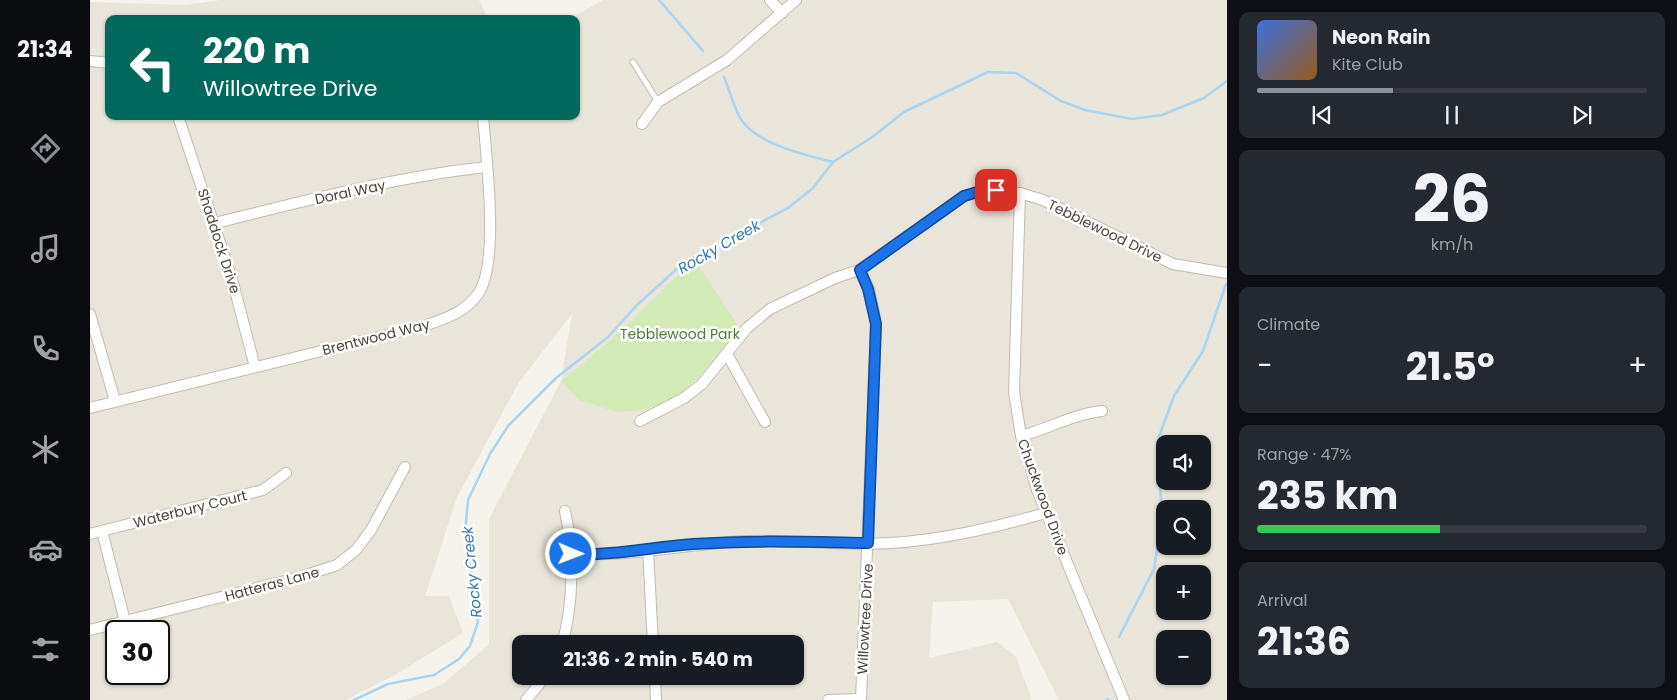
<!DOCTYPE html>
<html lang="en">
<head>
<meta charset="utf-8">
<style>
	:root { --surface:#171b24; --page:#242831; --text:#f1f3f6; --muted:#9ea1a6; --line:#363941; --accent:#8c9099 }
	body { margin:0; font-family:Poppins,sans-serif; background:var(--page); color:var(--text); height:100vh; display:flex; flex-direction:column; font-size:19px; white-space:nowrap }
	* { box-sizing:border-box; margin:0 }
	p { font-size:16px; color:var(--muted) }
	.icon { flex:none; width:28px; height:28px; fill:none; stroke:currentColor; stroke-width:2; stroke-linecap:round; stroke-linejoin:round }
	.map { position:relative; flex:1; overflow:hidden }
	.drawer { display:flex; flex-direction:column; gap:12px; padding:12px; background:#0d0f14; width:450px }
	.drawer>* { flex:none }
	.top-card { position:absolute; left:15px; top:15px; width:475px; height:105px; border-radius:10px; box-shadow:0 1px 4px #0004; background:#00695c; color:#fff; overflow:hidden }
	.fabs { position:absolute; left:1066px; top:435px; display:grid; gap:10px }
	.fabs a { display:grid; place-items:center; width:55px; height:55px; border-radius:10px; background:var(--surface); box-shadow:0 1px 4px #0004; font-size:25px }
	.speed { position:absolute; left:15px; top:620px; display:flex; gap:10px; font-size:25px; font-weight:700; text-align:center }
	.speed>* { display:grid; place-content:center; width:65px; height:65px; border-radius:50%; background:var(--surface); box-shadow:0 1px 4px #0004; line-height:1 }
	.speed .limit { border:2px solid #111; border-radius:8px; background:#fff; color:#111 }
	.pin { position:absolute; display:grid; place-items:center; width:42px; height:42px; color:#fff; margin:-21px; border-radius:10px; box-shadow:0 2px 8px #0006 }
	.me { position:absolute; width:55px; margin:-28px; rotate:91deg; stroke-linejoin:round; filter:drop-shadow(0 0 4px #0008) }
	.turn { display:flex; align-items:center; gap:18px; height:105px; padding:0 15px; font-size:22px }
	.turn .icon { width:65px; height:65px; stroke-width:2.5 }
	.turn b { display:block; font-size:35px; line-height:42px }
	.big { font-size:38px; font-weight:700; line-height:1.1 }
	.drawer .widget { flex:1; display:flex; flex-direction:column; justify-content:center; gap:8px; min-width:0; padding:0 18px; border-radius:10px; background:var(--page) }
	.drawer .dial { align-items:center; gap:0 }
	.dial b { font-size:65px; line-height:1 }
	.song { display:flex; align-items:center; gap:15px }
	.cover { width:60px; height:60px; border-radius:8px; background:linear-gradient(135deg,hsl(220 70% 55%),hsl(30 70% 35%)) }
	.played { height:5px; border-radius:2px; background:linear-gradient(90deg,var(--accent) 35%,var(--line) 35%) }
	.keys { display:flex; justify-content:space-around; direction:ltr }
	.heat { display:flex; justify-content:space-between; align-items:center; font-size:28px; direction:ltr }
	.charge { height:8px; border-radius:4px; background:linear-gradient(90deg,#34c759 47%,var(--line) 0) }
	.trip { position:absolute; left:422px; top:635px; width:292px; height:50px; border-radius:10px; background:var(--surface); box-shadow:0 1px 4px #0004; font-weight:700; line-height:50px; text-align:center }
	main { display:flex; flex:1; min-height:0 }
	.dock { display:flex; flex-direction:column; width:90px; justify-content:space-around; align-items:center; background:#090b0e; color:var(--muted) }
	.dock .icon { width:35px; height:35px }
	.dock .active { color:var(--accent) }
	.dock b { font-size:22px; color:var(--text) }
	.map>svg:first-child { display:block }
	.residential { fill:#eae5da; fill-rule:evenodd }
	.green { fill:#d2eab5 }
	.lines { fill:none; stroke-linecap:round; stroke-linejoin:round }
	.stream { stroke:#a9d4f2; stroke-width:2.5 }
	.lane-casing { stroke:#c2bbae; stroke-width:7 }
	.street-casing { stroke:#c2bbae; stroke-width:12 }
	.lane { stroke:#fff; stroke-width:5 }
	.street { stroke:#fff; stroke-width:10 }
	.route-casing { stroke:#114b97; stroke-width:12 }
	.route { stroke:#1a73e8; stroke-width:9 }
	.labels { text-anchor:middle; stroke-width:5; stroke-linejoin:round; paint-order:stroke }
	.street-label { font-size:14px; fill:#4b4439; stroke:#fff }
	.park-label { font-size:14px; fill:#4a7f2a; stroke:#fff }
	.water-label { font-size:15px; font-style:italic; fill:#2e7ab2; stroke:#fff }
</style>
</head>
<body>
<main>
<nav class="dock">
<b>21:34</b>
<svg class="icon active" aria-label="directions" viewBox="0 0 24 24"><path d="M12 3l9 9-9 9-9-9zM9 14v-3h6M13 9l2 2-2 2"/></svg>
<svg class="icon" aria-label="music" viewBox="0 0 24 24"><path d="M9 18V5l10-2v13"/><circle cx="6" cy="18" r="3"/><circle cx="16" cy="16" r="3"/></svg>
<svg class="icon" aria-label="phone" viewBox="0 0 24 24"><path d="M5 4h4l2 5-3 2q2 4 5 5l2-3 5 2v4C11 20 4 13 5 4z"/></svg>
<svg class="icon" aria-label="climate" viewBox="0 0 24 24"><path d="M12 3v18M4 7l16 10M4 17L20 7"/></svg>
<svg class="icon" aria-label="car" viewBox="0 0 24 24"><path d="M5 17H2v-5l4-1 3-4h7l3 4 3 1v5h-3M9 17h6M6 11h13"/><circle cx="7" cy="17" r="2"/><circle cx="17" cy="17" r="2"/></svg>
<svg class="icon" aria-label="filters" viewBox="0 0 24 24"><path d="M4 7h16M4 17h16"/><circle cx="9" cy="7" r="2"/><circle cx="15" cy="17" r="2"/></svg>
</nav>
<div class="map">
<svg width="1137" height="700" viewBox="0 0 1137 700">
	<rect width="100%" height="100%" fill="#f6f3ec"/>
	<path class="residential" d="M130,0h259l9,19h-379v97h467v-97h-7l34,-19h624v700h-168l-51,-101 -75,3 -4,56 68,-16 19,15 16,43h-627l38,-16 46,-40v-125l72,-138 11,-67 -53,68 -62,115 -32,99h24l14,37 -68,42 -49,25h-256v-698l96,3zM1075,444h37v37h-37zM1075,509h37v37h-37zM1075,574h37v37h-37zM26,631h43v43h-43zM1075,639h37v37h-37zM431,644h275v32h-275z"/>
	<polygon class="green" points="607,263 648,326 623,362 591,394 570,405 546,411 527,412 489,400 471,381 521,340 590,273"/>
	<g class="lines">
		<g class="stream">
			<polyline points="569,0 613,51"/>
			<path d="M634,77c6,14 10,32 18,44 18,24 64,34 91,41"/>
			<polyline points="1029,637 1064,569 1072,517 1067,442 1084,396 1113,351 1136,284"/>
			<polyline points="264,700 298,684 344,675 369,659 380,646 388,622 375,532 378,500 400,454 418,426 466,378 518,337 547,305 589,267 612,253 698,208 723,188 743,162 781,138 814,112 898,72 926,73 971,101 995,110 1042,119 1072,115 1114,98 1137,81"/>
			<polyline points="1017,700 1018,699"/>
		</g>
		<g class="lane-casing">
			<polyline id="lane" points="543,62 568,102"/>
		</g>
		<g class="street-casing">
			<g id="street">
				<polyline points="680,0 692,13"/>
				<polyline points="0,61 19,63"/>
				<polyline points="88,116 142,279 165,367"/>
				<polyline points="552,124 568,102 637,60 706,0"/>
				<polyline points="930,193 924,392 931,436 947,490 1034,700"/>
				<path d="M125,223c89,-22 180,-46 271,-56"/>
				<polyline points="769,270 779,289 786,324 771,700"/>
				<polyline points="0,314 25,401"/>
				<polyline points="637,354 675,422"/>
				<path d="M0,408l337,-83c20,-7 38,-13 51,-31 22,-31 8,-138 5,-178"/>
				<polyline points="550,421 594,398 612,384 657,328 680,309 745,278 769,270 874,196 894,190 906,190 930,193 953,200 1083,264 1137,273"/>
				<path d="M931,436c27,-7 52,-22 81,-25"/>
				<polyline points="12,531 35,621"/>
				<polyline points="0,534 173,490 196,473"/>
				<polyline points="558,549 563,644"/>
				<path d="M481,554c58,3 117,-10 174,-13 49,-2 97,5 145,2 54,-3 105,-16 156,-30"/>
				<polyline points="0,630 207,578 247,565 266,550 281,530 315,467"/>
				<path d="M472,644c12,-41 12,-92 3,-133"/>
				<polyline points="565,676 566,700"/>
				<polyline points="436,700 456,676"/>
				<polyline points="738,700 771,699"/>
			</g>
		</g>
		<use href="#lane" class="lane"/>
		<use href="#street" class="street"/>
	</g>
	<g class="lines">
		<g class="route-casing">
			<path id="route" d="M481,554c41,2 81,-7 122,-10 58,-4 117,-2 175,-1l8,-219 -8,-35 -8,-19 104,-74 20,-6h12"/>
		</g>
		<use href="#route" class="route"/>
	</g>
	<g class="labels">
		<g class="street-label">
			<text transform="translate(260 192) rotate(-12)" y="5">Doral Way</text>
			<text transform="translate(1015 231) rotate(26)" y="5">Tebblewood Drive</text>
			<text transform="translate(129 241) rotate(72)" y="5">Shaddock Drive</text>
			<text transform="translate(286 337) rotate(-14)" y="5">Brentwood Way</text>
			<text transform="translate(953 497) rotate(70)" y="5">Chuckwood Drive</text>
			<text transform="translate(100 509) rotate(-14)" y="5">Waterbury Court</text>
			<text transform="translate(182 584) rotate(-15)" y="5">Hatteras Lane</text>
			<text transform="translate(775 619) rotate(-87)" y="5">Willowtree Drive</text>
		</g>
		<g class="park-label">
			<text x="590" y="339">Tebblewood Park</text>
		</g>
		<g class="water-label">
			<text transform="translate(629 247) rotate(-30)" y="5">Rocky Creek</text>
			<text transform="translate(382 572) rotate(-96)" y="5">Rocky Creek</text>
		</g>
	</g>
</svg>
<div class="fabs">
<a><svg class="icon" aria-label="sound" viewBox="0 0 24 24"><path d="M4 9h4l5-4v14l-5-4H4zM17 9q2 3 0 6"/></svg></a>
<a><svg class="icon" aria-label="search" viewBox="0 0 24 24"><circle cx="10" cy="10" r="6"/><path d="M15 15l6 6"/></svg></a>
<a>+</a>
<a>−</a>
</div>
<div class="speed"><div class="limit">30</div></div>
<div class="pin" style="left:906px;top:190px;background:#d93025"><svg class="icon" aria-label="arrive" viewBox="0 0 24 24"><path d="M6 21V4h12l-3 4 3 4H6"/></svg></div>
<svg class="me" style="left:481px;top:554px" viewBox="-20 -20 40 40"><circle r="17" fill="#1a73e8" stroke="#fff" stroke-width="3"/><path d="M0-11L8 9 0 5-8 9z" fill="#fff"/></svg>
<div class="trip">21:36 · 2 min · 540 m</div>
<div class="top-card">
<div class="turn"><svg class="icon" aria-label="left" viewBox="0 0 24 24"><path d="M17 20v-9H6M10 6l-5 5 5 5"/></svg><div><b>220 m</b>Willowtree Drive</div></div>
</div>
</div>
<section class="drawer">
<div class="widget">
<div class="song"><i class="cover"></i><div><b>Neon Rain</b><p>Kite Club</p></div></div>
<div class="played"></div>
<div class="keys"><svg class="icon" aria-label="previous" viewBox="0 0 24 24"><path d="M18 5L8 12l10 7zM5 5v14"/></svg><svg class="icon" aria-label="pause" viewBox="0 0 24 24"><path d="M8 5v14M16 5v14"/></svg><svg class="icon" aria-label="next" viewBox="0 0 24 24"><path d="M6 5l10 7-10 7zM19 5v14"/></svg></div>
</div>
<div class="widget dial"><b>26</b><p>km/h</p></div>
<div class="widget"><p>Climate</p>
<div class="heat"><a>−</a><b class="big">21.5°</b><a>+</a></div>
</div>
<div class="widget"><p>Range · 47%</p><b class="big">235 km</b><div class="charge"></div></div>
<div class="widget"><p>Arrival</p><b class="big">21:36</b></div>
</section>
</main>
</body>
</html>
